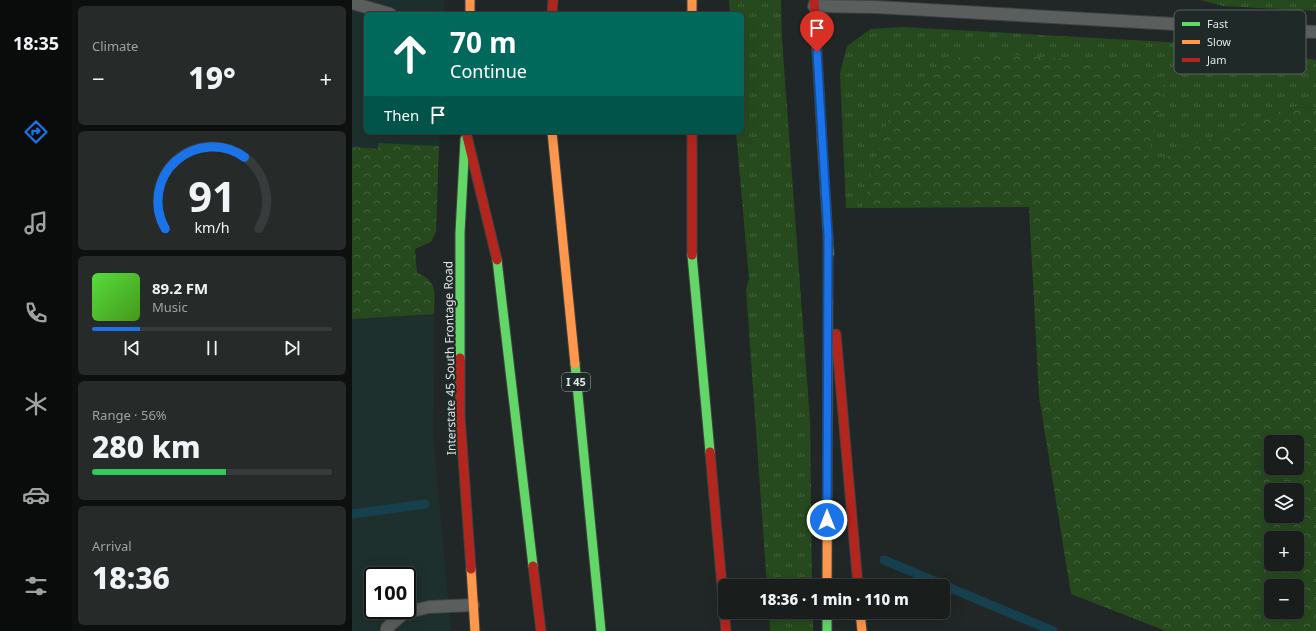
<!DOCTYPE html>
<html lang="en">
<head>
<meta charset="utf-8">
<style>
	:root { --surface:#191d1c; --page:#262a29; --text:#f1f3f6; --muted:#9fa2a3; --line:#373b3b; --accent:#1a73e8 }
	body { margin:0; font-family:"Noto Sans",sans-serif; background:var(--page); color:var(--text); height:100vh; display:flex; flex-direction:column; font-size:15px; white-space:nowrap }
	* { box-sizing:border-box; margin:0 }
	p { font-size:13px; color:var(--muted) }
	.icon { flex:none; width:22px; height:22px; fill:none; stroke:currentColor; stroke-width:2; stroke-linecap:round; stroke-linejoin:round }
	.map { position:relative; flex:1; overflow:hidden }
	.side { display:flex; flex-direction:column; gap:6px; padding:6px; background:#0e100f; width:280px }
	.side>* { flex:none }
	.guide { position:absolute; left:12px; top:12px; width:380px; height:122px; border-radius:6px; box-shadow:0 4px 16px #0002,0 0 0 1px var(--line); background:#00695c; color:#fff; overflow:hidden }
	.tools { position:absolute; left:912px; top:435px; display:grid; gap:8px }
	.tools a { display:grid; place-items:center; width:40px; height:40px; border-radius:6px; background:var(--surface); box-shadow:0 4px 16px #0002,0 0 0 1px var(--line); font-size:20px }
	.speed { position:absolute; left:12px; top:567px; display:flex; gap:8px; font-size:20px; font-weight:700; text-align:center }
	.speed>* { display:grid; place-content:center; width:52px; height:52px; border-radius:50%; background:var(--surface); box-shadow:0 4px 16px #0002,0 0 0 1px var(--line); line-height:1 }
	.speed .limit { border:2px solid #111; border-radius:6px; background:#fff; color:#111 }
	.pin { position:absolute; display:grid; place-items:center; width:34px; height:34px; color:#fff; margin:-41px -17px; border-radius:50% 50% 50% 0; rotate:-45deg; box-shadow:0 0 4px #0007 }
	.pin .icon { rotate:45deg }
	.me { position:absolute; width:44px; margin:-22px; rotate:0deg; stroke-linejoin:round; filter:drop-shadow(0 0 3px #0008) }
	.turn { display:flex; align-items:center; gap:14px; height:84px; padding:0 20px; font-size:18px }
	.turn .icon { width:52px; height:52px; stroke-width:2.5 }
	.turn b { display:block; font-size:28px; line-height:34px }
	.then { display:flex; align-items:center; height:38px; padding:0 20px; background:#0003; gap:8px; font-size:15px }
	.big { font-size:30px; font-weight:800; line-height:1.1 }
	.side .card { flex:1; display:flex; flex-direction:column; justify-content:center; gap:6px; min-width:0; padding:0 14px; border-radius:6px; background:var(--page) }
	.side .dial { align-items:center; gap:0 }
	.dial svg { height:104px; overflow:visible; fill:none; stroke:var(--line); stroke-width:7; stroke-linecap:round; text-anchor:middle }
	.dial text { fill:var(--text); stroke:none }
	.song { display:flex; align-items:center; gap:12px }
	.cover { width:48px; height:48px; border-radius:6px; background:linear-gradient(135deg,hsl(110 70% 55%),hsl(100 70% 35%)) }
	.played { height:4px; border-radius:2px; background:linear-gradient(90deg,var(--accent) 20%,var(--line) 20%) }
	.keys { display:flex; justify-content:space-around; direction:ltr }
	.heat { display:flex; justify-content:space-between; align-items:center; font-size:22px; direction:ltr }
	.charge { height:6px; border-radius:3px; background:linear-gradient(90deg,#34c759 56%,var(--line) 0) }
	.trip { position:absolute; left:366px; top:579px; width:232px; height:40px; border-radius:6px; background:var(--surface); box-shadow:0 4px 16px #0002,0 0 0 1px var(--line); font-weight:800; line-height:40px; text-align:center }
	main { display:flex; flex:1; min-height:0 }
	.tabs { display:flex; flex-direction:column; width:72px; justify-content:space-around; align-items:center; background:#0a0c0b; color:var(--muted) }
	.tabs .icon { width:28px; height:28px }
	.tabs .selected { color:var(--accent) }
	.tabs b { font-size:18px; color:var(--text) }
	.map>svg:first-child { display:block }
	.built { fill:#1e302d; fill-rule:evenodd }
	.grass { fill:url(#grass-tufts) }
	.forest { fill:url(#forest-crowns); fill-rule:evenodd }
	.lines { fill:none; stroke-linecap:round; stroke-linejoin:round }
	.stream { stroke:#17404f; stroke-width:9 }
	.lane-casing { stroke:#3e4342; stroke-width:14 }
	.fast-casing { stroke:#3e4342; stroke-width:11 }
	.slow-casing { stroke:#3e4342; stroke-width:11 }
	.jam-casing { stroke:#3e4342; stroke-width:11 }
	.lane { stroke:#5a5e5d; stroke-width:12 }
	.fast { stroke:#63d668; stroke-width:9 }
	.slow { stroke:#ff974d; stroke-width:9 }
	.jam { stroke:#b3261e; stroke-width:9 }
	.route-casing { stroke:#114b97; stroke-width:10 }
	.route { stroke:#1a73e8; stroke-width:7 }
	.labels { text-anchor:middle; stroke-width:4; stroke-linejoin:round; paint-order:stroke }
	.shield { fill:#1f2927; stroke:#a6adac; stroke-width:1 }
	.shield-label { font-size:11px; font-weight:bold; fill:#e0e6e5 }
	.street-label { font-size:12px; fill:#e0e6e5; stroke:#1f2927 }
	.key { fill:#1f2927; stroke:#596260; stroke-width:1 }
	.key-label { font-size:11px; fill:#e0e6e5 }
</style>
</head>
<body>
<main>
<nav class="tabs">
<b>18:35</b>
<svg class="icon selected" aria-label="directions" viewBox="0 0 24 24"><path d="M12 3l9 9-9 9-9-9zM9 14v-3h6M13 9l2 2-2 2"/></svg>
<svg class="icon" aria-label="music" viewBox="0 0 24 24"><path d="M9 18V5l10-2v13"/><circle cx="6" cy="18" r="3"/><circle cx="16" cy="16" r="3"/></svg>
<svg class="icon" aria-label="phone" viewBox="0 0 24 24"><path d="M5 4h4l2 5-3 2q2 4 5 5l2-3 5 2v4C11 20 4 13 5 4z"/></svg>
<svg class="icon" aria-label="climate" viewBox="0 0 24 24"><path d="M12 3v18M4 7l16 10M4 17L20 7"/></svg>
<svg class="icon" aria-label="car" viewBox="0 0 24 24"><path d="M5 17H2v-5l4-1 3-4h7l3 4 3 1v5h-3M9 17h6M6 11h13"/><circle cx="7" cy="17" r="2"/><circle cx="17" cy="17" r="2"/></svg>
<svg class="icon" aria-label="filters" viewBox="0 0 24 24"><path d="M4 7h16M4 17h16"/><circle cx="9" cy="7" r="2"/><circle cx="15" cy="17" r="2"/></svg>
</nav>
<section class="side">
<div class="card"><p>Climate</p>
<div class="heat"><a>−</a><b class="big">19°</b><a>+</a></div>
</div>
<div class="card dial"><svg viewBox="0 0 100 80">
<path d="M14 69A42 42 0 1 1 86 69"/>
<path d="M14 69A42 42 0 0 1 75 14" stroke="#1a73e8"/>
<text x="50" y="56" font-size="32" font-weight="700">91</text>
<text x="50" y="72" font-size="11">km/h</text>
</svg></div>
<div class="card">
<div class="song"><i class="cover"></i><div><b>89.2 FM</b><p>Music</p></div></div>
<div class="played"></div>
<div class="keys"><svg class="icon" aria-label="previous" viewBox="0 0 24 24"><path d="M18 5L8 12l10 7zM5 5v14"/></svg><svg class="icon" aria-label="pause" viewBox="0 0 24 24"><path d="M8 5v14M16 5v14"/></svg><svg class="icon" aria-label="next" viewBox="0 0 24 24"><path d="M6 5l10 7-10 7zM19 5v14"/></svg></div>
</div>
<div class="card"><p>Range · 56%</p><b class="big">280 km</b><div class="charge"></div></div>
<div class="card"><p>Arrival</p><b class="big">18:36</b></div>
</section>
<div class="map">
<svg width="964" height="631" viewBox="0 0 964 631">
	<defs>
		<pattern id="grass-tufts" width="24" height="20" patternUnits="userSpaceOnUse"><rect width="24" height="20" fill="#264a1e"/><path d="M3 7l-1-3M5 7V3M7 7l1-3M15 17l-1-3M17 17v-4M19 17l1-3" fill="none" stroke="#45643f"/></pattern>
		<pattern id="forest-crowns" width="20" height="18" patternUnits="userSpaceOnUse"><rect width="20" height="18" fill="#264a1e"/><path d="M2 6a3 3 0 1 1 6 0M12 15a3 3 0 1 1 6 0" fill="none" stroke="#45643f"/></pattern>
	</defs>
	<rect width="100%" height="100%" fill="#212726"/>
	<g class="built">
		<polygon points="0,0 92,0 92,14 14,14 14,132 88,132 87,157 0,170"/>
		<path d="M82,314l-1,120 18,197h-99v-312zM21,576h34v34h-34z"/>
	</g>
	<g class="grass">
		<polygon points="377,0 429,0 430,39 458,421 460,586 415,586 394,289 397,279 384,132 390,132 390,14 378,14"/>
		<polygon points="848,0 964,0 964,11 871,6"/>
		<polygon points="550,27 868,45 964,60 964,107 936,108 795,164 543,96 510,208 494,208 488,73 495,46 519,29"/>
		<polygon points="417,612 461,612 461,631 418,631"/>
	</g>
	<g class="forest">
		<path d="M617,51l132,11 65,19 -19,83 141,-56 28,-1v524h-150l-95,-37 -32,-198 -10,-189 -167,1 33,-112zM919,442h26v26h-26zM919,490h26v26h-26zM919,538h26v26h-26zM919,586h26v26h-26z"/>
		<path d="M26,143l61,3 -3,86 -5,10 -16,7 2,24c22,8 17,21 17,41l-82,5v-172l26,2z"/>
	</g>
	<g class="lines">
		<g class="stream">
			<polyline points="0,514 73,504"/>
			<polyline points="532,560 701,631"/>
		</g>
		<g class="lane-casing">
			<g id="lane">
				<polyline points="0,3 38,14"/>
				<polyline points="462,6 524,7 964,32"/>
				<polyline points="35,631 35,628 52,613 77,607 121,605"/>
			</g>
		</g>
		<g class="fast-casing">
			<g id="fast">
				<polyline points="470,140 477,254"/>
				<polyline points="340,255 358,452"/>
				<polyline points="145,260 181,566"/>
				<polyline points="108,358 108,233 113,139"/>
				<polyline points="223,364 249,631"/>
				<polyline points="475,612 475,631"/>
			</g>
		</g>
		<g class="slow-casing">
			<g id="slow">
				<polyline points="118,0 118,14"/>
				<polyline points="340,0 340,14"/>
				<polyline points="200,132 223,364"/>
				<polyline points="119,569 123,631"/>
				<polyline points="475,586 476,300"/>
				<polyline points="508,612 510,631"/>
			</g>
		</g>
		<g class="jam-casing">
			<g id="jam">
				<polyline points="462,0 470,140"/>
				<polyline points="200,14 201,0"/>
				<polyline points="114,132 145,260"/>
				<polyline points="340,132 340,255"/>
				<polyline points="476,300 476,236"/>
				<polyline points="484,334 506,586"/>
				<polyline points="108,358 108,416 119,569"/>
				<polyline points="358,452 374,631"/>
				<polyline points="181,566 189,631"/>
			</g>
		</g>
		<use href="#lane" class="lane"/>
		<use href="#fast" class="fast"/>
		<use href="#slow" class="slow"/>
		<use href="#jam" class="jam"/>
	</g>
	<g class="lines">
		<g class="route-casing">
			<polyline id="route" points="465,52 476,236 475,520"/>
		</g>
		<use href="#route" class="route"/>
	</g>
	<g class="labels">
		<rect class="shield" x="210" y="373" width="28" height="18" rx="3"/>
		<g class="shield-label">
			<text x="224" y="386">I 45</text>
		</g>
		<g class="street-label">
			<text transform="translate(98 358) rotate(-91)" y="4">Interstate 45 South Frontage Road</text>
		</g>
	</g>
	<rect x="822" y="10" width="132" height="64" rx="6" class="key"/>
	<rect x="830" y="22" width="18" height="4" fill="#63d668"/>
	<rect x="830" y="40" width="18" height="4" fill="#ff974d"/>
	<rect x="830" y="58" width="18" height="4" fill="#b3261e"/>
	<g class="key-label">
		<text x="855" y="28">Fast</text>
		<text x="855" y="46">Slow</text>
		<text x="855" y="64">Jam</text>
	</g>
</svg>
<div class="tools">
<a><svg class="icon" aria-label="search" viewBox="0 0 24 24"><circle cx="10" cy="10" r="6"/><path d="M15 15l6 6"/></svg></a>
<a><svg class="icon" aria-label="layers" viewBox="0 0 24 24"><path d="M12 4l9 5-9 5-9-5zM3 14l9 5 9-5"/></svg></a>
<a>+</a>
<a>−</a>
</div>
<div class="speed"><div class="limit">100</div></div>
<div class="pin" style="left:465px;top:52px;background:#d93025"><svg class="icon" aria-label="arrive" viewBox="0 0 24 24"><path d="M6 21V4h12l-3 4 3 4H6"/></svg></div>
<svg class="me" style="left:475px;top:520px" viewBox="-20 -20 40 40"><circle r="17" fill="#1a73e8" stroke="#fff" stroke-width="3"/><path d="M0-11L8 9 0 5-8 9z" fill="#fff"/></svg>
<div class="trip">18:36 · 1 min · 110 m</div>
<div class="guide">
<div class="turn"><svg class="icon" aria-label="ahead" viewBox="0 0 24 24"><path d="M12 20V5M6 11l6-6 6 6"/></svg><div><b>70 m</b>Continue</div></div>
<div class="then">Then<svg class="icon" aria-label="arrive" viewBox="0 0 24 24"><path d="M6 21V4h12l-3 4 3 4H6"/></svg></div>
</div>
</div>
</main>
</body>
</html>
